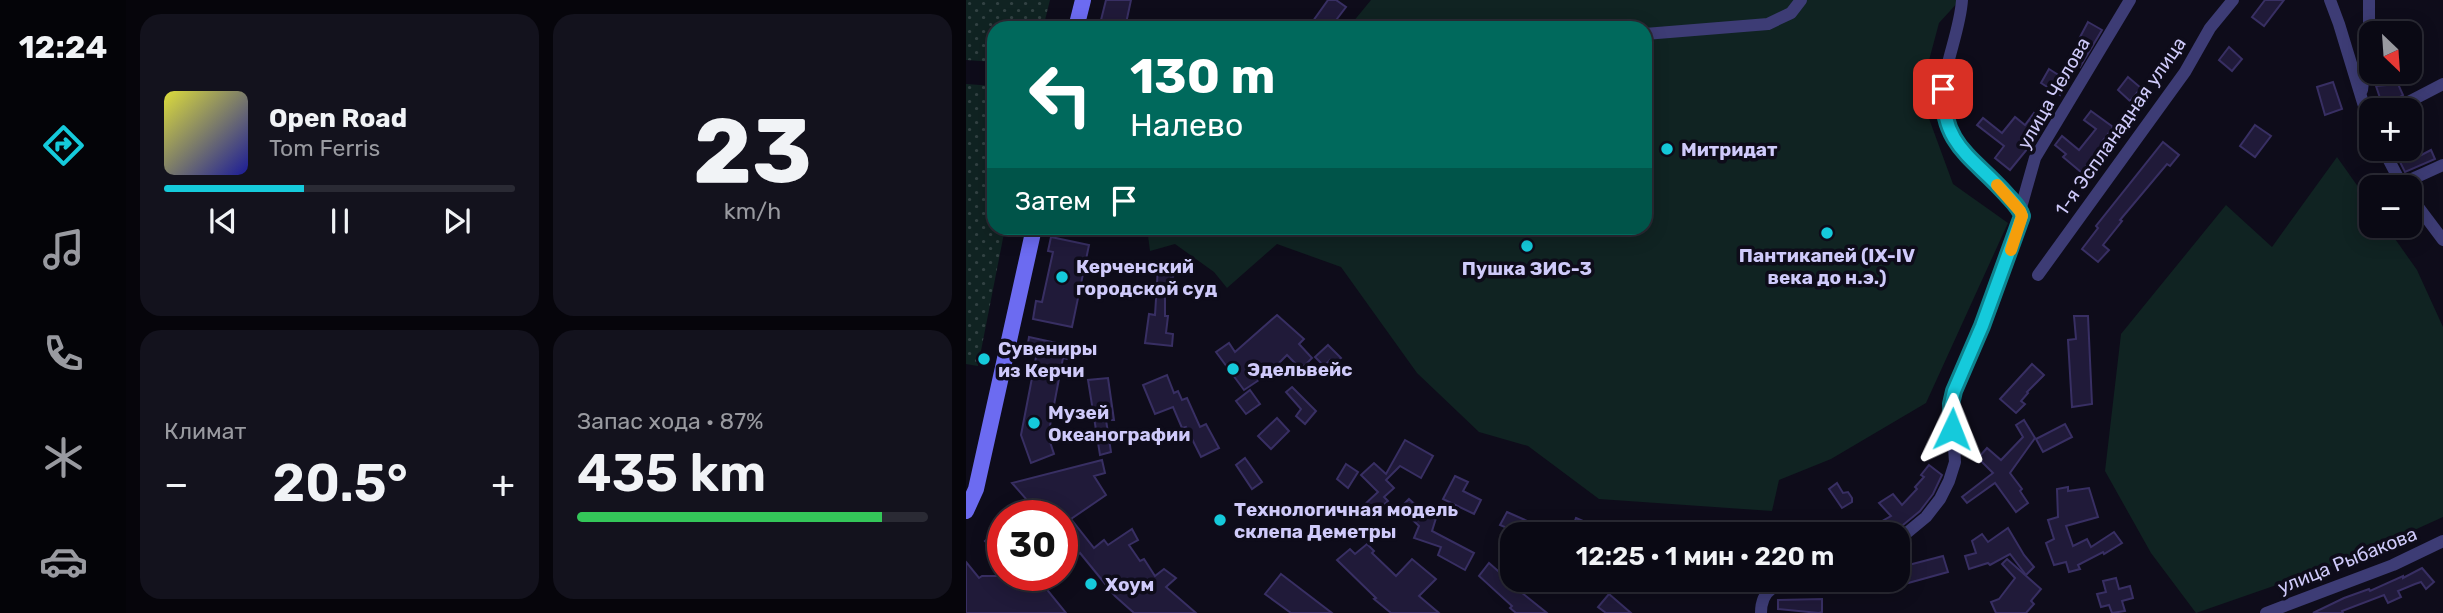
<!DOCTYPE html>
<html lang="ru">
<head>
<meta charset="utf-8">
<style>
	:root { --surface:#0a0914; --page:#13121d; --text:#f1f3f6; --muted:#999aa0; --line:#2a2a34; --accent:#15cadb }
	body { margin:0; font-family:Rubik,sans-serif; background:var(--page); color:var(--text); height:100vh; display:flex; flex-direction:column; font-size:26px; white-space:nowrap }
	* { box-sizing:border-box; margin:0 }
	p { font-size:23px; color:var(--muted) }
	.icon { flex:none; width:38px; height:38px; fill:none; stroke:currentColor; stroke-width:2; stroke-linecap:round; stroke-linejoin:round }
	.map { position:relative; flex:1; overflow:hidden }
	.sheet { display:flex; flex-direction:column; gap:14px; padding:14px; background:#06050b; width:840px }
	.sheet>* { flex:none }
	.guide { position:absolute; left:21px; top:21px; width:665px; height:214px; border-radius:21px; box-shadow:0 4px 18px #0003,0 0 0 2px var(--line); background:#00695c; color:#fff; overflow:hidden }
	.needle { width:46px; rotate:155deg }
	.buttons { position:absolute; left:1393px; top:21px; display:grid; gap:14px }
	.buttons a { display:grid; place-items:center; width:63px; height:63px; border-radius:14px; background:var(--surface); box-shadow:0 4px 18px #0003,0 0 0 2px var(--line); font-size:35px }
	.speed { position:absolute; left:21px; top:500px; display:flex; gap:14px; font-size:35px; font-weight:700; text-align:center }
	.speed>* { display:grid; place-content:center; width:91px; height:91px; border-radius:50%; background:var(--surface); box-shadow:0 4px 18px #0003,0 0 0 2px var(--line); line-height:1 }
	.speed .limit { border:10px solid #d22; background:#fff; color:#111 }
	.pin { position:absolute; display:grid; place-items:center; width:60px; height:60px; color:#fff; margin:-30px; border-radius:14px; box-shadow:0 4px 10px #0006 }
	.me { position:absolute; width:77px; margin:-38px; rotate:2deg; stroke-linejoin:round; filter:drop-shadow(0 0 5px #0008) }
	.turn { display:flex; align-items:center; gap:24px; height:147px; padding:0 28px; font-size:32px }
	.turn .icon { width:91px; height:91px; stroke-width:2.5 }
	.turn b { display:block; font-size:49px; line-height:60px }
	.then { display:flex; align-items:center; height:66px; padding:0 28px; background:#0003; gap:14px; font-size:26px }
	.big { font-size:52px; font-weight:600; line-height:1.1 }
	.sheet .tile { flex:1; display:flex; flex-direction:column; justify-content:center; gap:10px; min-width:0; padding:0 24px; border-radius:21px; background:var(--page) }
	.sheet .dial { align-items:center; gap:0 }
	.dial b { font-size:91px; line-height:1 }
	.song { display:flex; align-items:center; gap:21px }
	.cover { width:84px; height:84px; border-radius:10px; background:linear-gradient(135deg,hsl(60 70% 55%),hsl(240 70% 35%)) }
	.played { height:7px; border-radius:4px; background:linear-gradient(90deg,var(--accent) 40%,var(--line) 40%) }
	.keys { display:flex; justify-content:space-around; direction:ltr }
	.heat { display:flex; justify-content:space-between; align-items:center; font-size:38px; direction:ltr }
	.charge { height:10px; border-radius:5px; background:linear-gradient(90deg,#34c759 87%,var(--line) 0) }
	.sheet .tiles { flex:1; display:grid; gap:14px; grid-template-columns:repeat(2,1fr) }
	.trip { position:absolute; left:534px; top:522px; width:410px; height:70px; border-radius:21px; background:var(--surface); box-shadow:0 4px 18px #0003,0 0 0 2px var(--line); font-weight:600; line-height:70px; text-align:center }
	main { display:flex; flex:1; min-height:0 }
	.dock { display:flex; flex-direction:column; width:126px; justify-content:space-around; align-items:center; background:#040408; color:var(--muted) }
	.dock .icon { width:49px; height:49px }
	.dock .on { color:var(--accent) }
	.dock b { font-size:32px; color:var(--text) }
	.map>svg:first-child { display:block }
	.grass { fill:#102322 }
	.park { fill:url(#park-dots) }
	.building { fill:#201a39; stroke:#382f63; stroke-width:2 }
	.lines { fill:none; stroke-linecap:round; stroke-linejoin:round }
	.street { stroke:#3d3c75; stroke-width:12 }
	.secondary { stroke:#6c6bf1; stroke-width:16 }
	.route-casing { stroke:#0e838e; stroke-width:18 }
	.route { stroke:#15cadb; stroke-width:12 }
	.slow { stroke:#f59e0b; stroke-width:12 }
	.poi-dot { fill:#15cadb; stroke:#0e0c1a; stroke-width:2.5 }
	.labels { text-anchor:middle; stroke-width:7; stroke-linejoin:round; paint-order:stroke }
	.street-label { font-size:19px; fill:#cfcafa; stroke:#0e0c1a }
	.poi-label { font-size:19px; font-weight:bold; fill:#cfcafa; stroke:#0e0c1a; text-anchor:start }
</style>
</head>
<body>
<main>
<nav class="dock">
<b>12:24</b>
<svg class="icon on" aria-label="directions" viewBox="0 0 24 24"><path d="M12 3l9 9-9 9-9-9zM9 14v-3h6M13 9l2 2-2 2"/></svg>
<svg class="icon" aria-label="music" viewBox="0 0 24 24"><path d="M9 18V5l10-2v13"/><circle cx="6" cy="18" r="3"/><circle cx="16" cy="16" r="3"/></svg>
<svg class="icon" aria-label="phone" viewBox="0 0 24 24"><path d="M5 4h4l2 5-3 2q2 4 5 5l2-3 5 2v4C11 20 4 13 5 4z"/></svg>
<svg class="icon" aria-label="climate" viewBox="0 0 24 24"><path d="M12 3v18M4 7l16 10M4 17L20 7"/></svg>
<svg class="icon" aria-label="car" viewBox="0 0 24 24"><path d="M5 17H2v-5l4-1 3-4h7l3 4 3 1v5h-3M9 17h6M6 11h13"/><circle cx="7" cy="17" r="2"/><circle cx="17" cy="17" r="2"/></svg>
</nav>
<section class="sheet">
<div class="tiles">
<div class="tile">
<div class="song"><i class="cover"></i><div><b>Open Road</b><p>Tom Ferris</p></div></div>
<div class="played"></div>
<div class="keys"><svg class="icon" aria-label="previous" viewBox="0 0 24 24"><path d="M18 5L8 12l10 7zM5 5v14"/></svg><svg class="icon" aria-label="pause" viewBox="0 0 24 24"><path d="M8 5v14M16 5v14"/></svg><svg class="icon" aria-label="next" viewBox="0 0 24 24"><path d="M6 5l10 7-10 7zM19 5v14"/></svg></div>
</div>
<div class="tile dial"><b>23</b><p>km/h</p></div>
<div class="tile"><p>Климат</p>
<div class="heat"><a>−</a><b class="big">20.5°</b><a>+</a></div>
</div>
<div class="tile"><p>Запас хода · 87%</p><b class="big">435 km</b><div class="charge"></div></div>
</div>
</section>
<div class="map">
<svg width="1477" height="613" viewBox="0 0 1477 613">
	<defs>
		<pattern id="park-dots" width="8" height="8" patternUnits="userSpaceOnUse" patternTransform="scale(1.75)"><rect width="8" height="8" fill="#102322"/><path d="M2 2h.1M6 6h.1" fill="none" stroke="#324243" stroke-width="1.8" stroke-linecap="round"/></pattern>
	</defs>
	<rect width="100%" height="100%" fill="#0e0c1a"/>
	<g class="grass">
		<polygon points="405,0 994,0 973,23 954,94 987,184 1042,223 960,403 865,459 813,480 806,511 633,499 562,446 513,432 451,373 375,267 311,244 261,288 248,272 209,244 184,251 181,228 679,228 679,28 382,28"/>
		<polygon points="1371,157 1405,205 1405,226 1420,226 1451,270 1477,327 1477,517 1380,561 1230,613 1185,553 1139,471 1155,334 1260,205 1306,247"/>
	</g>
	<g class="park">
		<polygon points="0,0 84,0 77,28 28,28 28,62 0,60"/>
		<polygon points="0,84 28,86 28,228 39,228 12,366 0,364"/>
	</g>
	<g class="building">
		<polygon points="140,0 165,0 159,28 133,28"/>
		<polygon points="362,0 370,0 380,7 364,28 342,28"/>
		<polygon points="1299,0 1318,0 1298,26 1286,17"/>
		<polygon points="1122,22 1136,30 1114,67 1106,62 1120,42 1113,39"/>
		<polygon points="1263,47 1276,59 1266,71 1253,60"/>
		<polygon points="1083,69 1102,81 1094,95 1075,83"/>
		<polygon points="1162,77 1175,88 1164,101 1152,90"/>
		<polygon points="1367,82 1376,109 1359,115 1351,87"/>
		<polygon points="1432,84 1437,95 1417,107 1410,86"/>
		<polygon points="1125,111 1147,127 1136,142 1139,144 1115,172 1097,157 1100,154 1089,145 1096,136 1113,150 1130,129 1118,120"/>
		<polygon points="1068,113 1080,122 1071,137 1044,170 1029,158 1038,146 1011,125 1017,118 1036,133 1049,117 1059,125"/>
		<polygon points="1289,125 1305,136 1289,157 1274,146"/>
		<polygon points="1197,142 1213,155 1204,166 1201,164 1154,220 1156,221 1137,245 1143,250 1132,262 1116,249 1132,228 1130,226"/>
		<polygon points="1465,150 1469,159 1439,172 1433,160 1439,157 1442,162"/>
		<polygon points="85,237 123,245 106,327 67,319 70,301 76,302 87,252 82,251"/>
		<polygon points="192,267 208,268 207,278 205,278 205,291 199,291 199,316 202,316 200,333 207,334 206,346 179,343 183,314 189,315"/>
		<polygon points="311,315 338,339 333,344 346,358 335,369 321,355 302,374 278,390 250,352 263,343 269,352"/>
		<polygon points="1108,316 1122,316 1126,404 1106,407 1102,340 1110,339"/>
		<polygon points="63,337 109,347 106,360 97,358 82,436 88,454 65,463 55,435 71,352 61,349"/>
		<polygon points="362,345 375,358 368,364 364,360 358,366 349,357"/>
		<polygon points="1066,364 1078,375 1061,392 1062,393 1055,401 1059,404 1050,413 1034,399"/>
		<polygon points="201,375 208,393 212,391 216,400 221,398 234,427 240,424 253,448 235,457 220,427 216,428 207,407 189,414 177,385"/>
		<polygon points="142,378 148,420 140,420 145,452 134,455 122,380"/>
		<polygon points="326,387 350,411 339,424 330,416 335,409 320,392"/>
		<polygon points="284,390 294,404 280,414 270,401"/>
		<polygon points="311,418 323,431 305,449 292,436"/>
		<polygon points="1058,420 1069,438 1044,473 1056,489 1054,491 1062,503 1050,512 1029,483 1001,503 996,497 1027,473 1012,458 1021,448 1035,460 1057,437 1050,425"/>
		<polygon points="1099,424 1106,437 1077,452 1070,439"/>
		<polygon points="439,440 467,456 455,478 434,466 420,480 428,488 418,497 422,501 407,514 398,505 412,492 395,475 408,463 420,474"/>
		<polygon points="279,458 296,482 286,489 270,465"/>
		<polygon points="136,460 139,473 128,476 140,495 105,519 128,548 138,540 142,545 166,529 172,540 163,545 174,561 178,559 189,576 198,569 210,578 200,587 230,613 168,613 149,596 114,553 110,556 96,540 96,516 75,516 46,483"/>
		<polygon points="380,464 392,472 382,488 371,479"/>
		<polygon points="963,465 976,475 967,494 954,511 926,534 915,534 909,525 925,516 913,503 927,494 936,505 951,489 949,487 958,477 955,475"/>
		<polygon points="489,476 502,482 497,491 515,500 508,514 477,499"/>
		<polygon points="871,483 877,493 882,492 886,498 886,502 876,508 863,489"/>
		<polygon points="1102,487 1102,491 1123,488 1132,517 1100,526 1107,546 1121,539 1125,547 1148,532 1156,543 1138,554 1137,552 1112,565 1114,569 1103,572 1100,562 1088,565 1080,543 1088,539 1082,520 1092,517 1091,489"/>
		<polygon points="443,499 455,510 471,515 466,531 508,553 499,570 472,555 475,547 448,538 453,526 434,508"/>
		<polygon points="541,512 575,527 577,522 586,526 584,531 591,534 555,534 534,525"/>
		<polygon points="610,518 647,534 604,534"/>
		<polygon points="1042,528 1058,555 1068,567 1060,575 1044,554 1024,565 1022,563 1003,569 999,556 1010,553 1006,541 1016,534 1022,542"/>
		<polygon points="32,530 37,536 37,562 19,541"/>
		<polygon points="401,544 408,551 406,553 430,576 446,559 470,579 453,596 473,613 425,613 408,599 410,598 371,560 384,549 389,554"/>
		<polygon points="977,556 982,572 935,585 931,568"/>
		<polygon points="1041,559 1075,589 1065,601 1068,604 1060,613 1030,613 1025,602 1033,599 1049,578 1036,564"/>
		<polygon points="0,562 13,578 16,576 70,576 100,613 0,613"/>
		<polygon points="523,563 548,585 552,580 560,586 555,592 581,613 550,613 544,608 546,606 513,576"/>
		<polygon points="1456,568 1468,582 1460,589 1455,582 1449,584 1432,591 1435,597 1422,603 1418,595 1376,611 1377,613 1347,613 1378,598 1403,589 1404,591 1437,576 1437,578"/>
		<polygon points="315,574 366,613 325,613 299,594"/>
		<polygon points="1150,578 1153,589 1164,586 1167,598 1156,601 1159,611 1146,613 1143,605 1135,607 1131,594 1140,592 1137,581"/>
		<polygon points="643,594 665,613 640,613 632,607"/>
		<polygon points="856,599 856,612 853,613 812,609 812,600"/>
	</g>
	<g class="lines">
		<g class="street">
			<polyline points="1364,0 1373,24 1405,129"/>
			<polyline points="679,34 802,24 825,13 835,0"/>
			<polyline points="1396,90 1403,34 1403,0"/>
			<polyline points="1427,110 1477,84"/>
			<polyline points="1417,149 1437,187"/>
			<polyline points="1435,184 1477,165"/>
			<polyline points="1444,196 1477,240"/>
			<polyline points="1054,211 1069,158 1164,0"/>
			<polyline points="1072,275 1219,72 1244,28 1267,0"/>
			<path d="M931,541l29,-24 14,-18 9,-18 6,-19 -4,-58 3,-13 28,-65 40,-109c-2,-9 -10,-15 -15,-22 -25,-28 -61,-49 -64,-90 -3,-33 17,-71 19,-105"/>
			<path d="M795,613c0,-30 23,-29 46,-34"/>
			<polyline points="1300,613 1427,565 1477,541"/>
		</g>
		<g class="secondary">
			<polyline points="110,28 117,0"/>
			<polyline points="0,511 10,489 68,228"/>
		</g>
	</g>
	<g class="lines">
		<g class="route-casing">
			<path id="route" d="M977,89c-1,57 30,68 63,105 6,7 14,14 16,22l-40,110 -28,65 -3,13 1,25"/>
		</g>
		<use href="#route" class="route"/>
		<polyline class="slow" points="1031,185 1054,211 1056,216 1045,250"/>
	</g>
	<g class="poi-dot">
		<circle cx="701" cy="149" r="7"/>
		<circle cx="861" cy="233" r="7"/>
		<circle cx="561" cy="246" r="7"/>
		<circle cx="96" cy="277" r="7"/>
		<circle cx="18" cy="359" r="7"/>
		<circle cx="267" cy="369" r="7"/>
		<circle cx="68" cy="423" r="7"/>
		<circle cx="254" cy="520" r="7"/>
		<circle cx="125" cy="584" r="7"/>
	</g>
	<g class="labels">
		<g class="street-label">
			<text transform="translate(1087 93) rotate(-60)" y="7">улица Челова</text>
			<text transform="translate(1154 126) rotate(-55)" y="7">1-я Эспланадная улица</text>
			<text transform="translate(1381 560) rotate(-22)" y="7">улица Рыбакова</text>
		</g>
		<g class="poi-label">
			<text x="715" y="156">Митридат</text>
			<text x="861" y="262" text-anchor="middle">Пантикапей (IX-IV<tspan x="861" dy="22">века до н.э.)</tspan></text>
			<text x="110" y="273">Керченский<tspan x="110" dy="22">городской суд</tspan></text>
			<text x="561" y="275" text-anchor="middle">Пушка ЗИС-3</text>
			<text x="32" y="355">Сувениры<tspan x="32" dy="22">из Керчи</tspan></text>
			<text x="281" y="376">Эдельвейс</text>
			<text x="82" y="419">Музей<tspan x="82" dy="22">Океанографии</tspan></text>
			<text x="268" y="516">Технологичная модель<tspan x="268" dy="22">склепа Деметры</tspan></text>
			<text x="139" y="591">Хоум</text>
		</g>
	</g>
</svg>
<div class="buttons">
<a><svg class="needle" viewBox="-14 -14 28 28"><path d="M0-13l5 13h-10z" fill="#e53935"/><path d="M0 13l5-13h-10z" fill="#999aa0"/></svg></a>
<a>+</a>
<a>−</a>
</div>
<div class="speed"><div class="limit">30</div></div>
<div class="pin" style="left:977px;top:89px;background:#d93025"><svg class="icon" aria-label="arrive" viewBox="0 0 24 24"><path d="M6 21V4h12l-3 4 3 4H6"/></svg></div>
<svg class="me" style="left:986px;top:429px" viewBox="-20 -20 40 40"><path d="M0-17L14 15 0 8-14 15z" fill="#15cadb" stroke="#fff" stroke-width="4"/></svg>
<div class="trip">12:25 · 1 мин · 220 m</div>
<div class="guide">
<div class="turn"><svg class="icon" aria-label="left" viewBox="0 0 24 24"><path d="M17 20v-9H6M10 6l-5 5 5 5"/></svg><div><b>130 m</b>Налево</div></div>
<div class="then">Затем<svg class="icon" aria-label="arrive" viewBox="0 0 24 24"><path d="M6 21V4h12l-3 4 3 4H6"/></svg></div>
</div>
</div>
</main>
</body>
</html>
